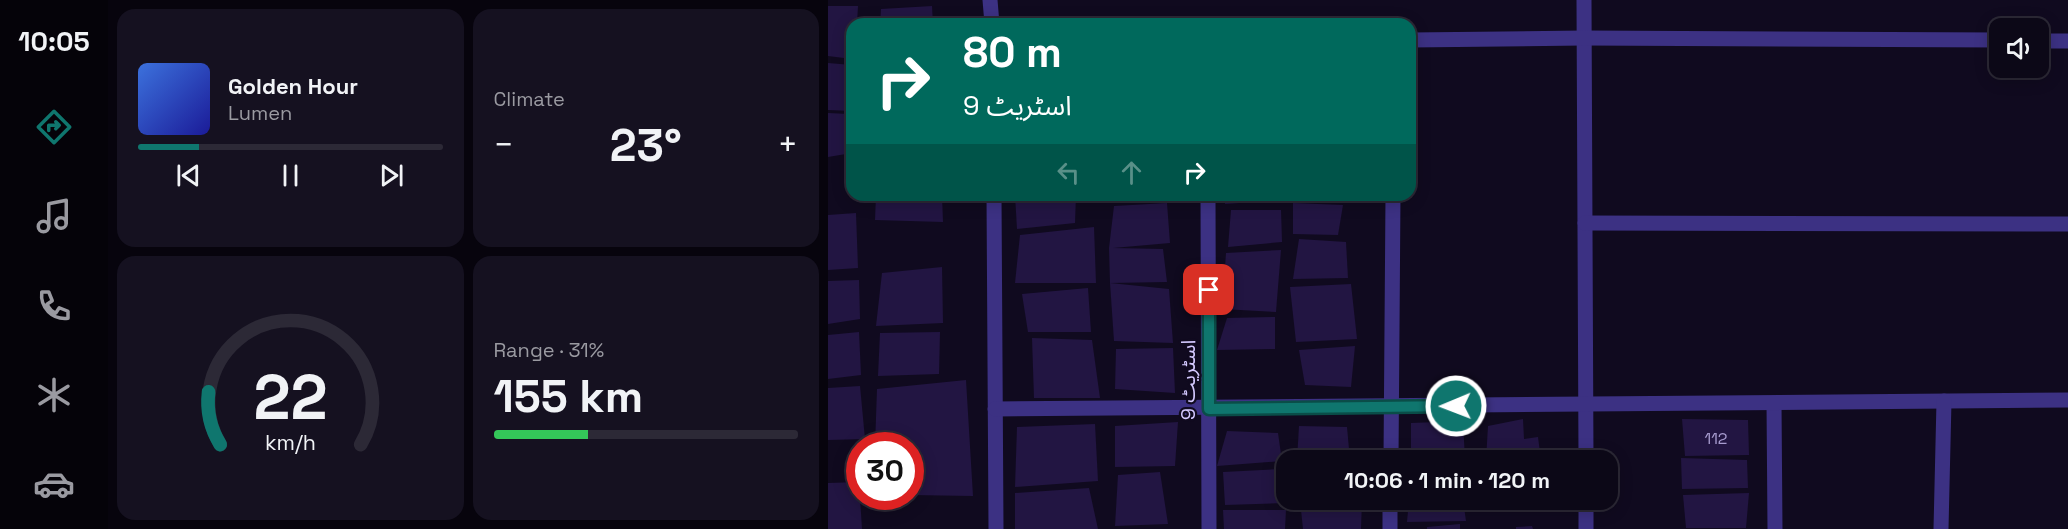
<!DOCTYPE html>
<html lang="en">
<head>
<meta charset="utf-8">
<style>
	:root { --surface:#0c0817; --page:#151120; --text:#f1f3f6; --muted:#9a9aa1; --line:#2c2936; --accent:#0f766e }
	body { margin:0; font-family:"Space Grotesk","Noto Sans Arabic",sans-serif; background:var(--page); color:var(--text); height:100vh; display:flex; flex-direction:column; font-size:22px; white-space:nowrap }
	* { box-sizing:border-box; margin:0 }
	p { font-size:20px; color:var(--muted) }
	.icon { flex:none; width:33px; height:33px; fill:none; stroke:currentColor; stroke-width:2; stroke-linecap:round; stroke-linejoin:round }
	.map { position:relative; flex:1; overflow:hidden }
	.details { display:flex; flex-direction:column; gap:9px; padding:9px; background:#07040d; width:720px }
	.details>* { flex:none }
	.hud { position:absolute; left:18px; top:18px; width:570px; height:183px; border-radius:18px; box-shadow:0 3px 15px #0003,0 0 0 2px var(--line); background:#00695c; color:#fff; overflow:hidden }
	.tools { position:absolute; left:1161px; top:18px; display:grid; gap:12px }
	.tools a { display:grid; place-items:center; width:60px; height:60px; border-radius:12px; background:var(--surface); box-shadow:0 3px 15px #0003,0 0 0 2px var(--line); font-size:30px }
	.speed { position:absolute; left:18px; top:432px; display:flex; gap:12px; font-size:30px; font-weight:700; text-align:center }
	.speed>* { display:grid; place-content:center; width:78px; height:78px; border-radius:50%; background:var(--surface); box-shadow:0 3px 15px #0003,0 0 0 2px var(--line); line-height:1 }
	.speed .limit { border:9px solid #d22; background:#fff; color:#111 }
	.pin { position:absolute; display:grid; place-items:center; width:51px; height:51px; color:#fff; margin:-26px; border-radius:12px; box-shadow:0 3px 9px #0006 }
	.me { position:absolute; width:66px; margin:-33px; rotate:269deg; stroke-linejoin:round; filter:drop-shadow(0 0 4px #0008) }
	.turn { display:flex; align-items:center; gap:21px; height:126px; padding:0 18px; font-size:27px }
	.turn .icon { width:78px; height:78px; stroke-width:2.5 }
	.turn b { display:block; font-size:42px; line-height:51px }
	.lanes { display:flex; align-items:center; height:57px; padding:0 18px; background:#0003; justify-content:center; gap:30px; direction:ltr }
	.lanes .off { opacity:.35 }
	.big { font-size:45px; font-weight:700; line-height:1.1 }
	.details .widget { flex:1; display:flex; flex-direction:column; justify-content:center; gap:9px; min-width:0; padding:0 21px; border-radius:18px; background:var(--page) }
	.details .dial { align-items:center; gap:0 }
	.dial svg { height:156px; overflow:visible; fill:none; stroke:var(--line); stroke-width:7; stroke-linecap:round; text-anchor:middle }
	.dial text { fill:var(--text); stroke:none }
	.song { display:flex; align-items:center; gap:18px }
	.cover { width:72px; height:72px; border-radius:9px; background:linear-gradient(135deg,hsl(220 70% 55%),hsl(240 70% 35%)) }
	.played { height:6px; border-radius:3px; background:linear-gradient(90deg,var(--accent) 20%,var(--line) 20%) }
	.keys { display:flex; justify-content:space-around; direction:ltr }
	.heat { display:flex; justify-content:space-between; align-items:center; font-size:33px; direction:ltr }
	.charge { height:9px; border-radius:4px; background:linear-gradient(90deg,#34c759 31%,var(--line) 0) }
	.details .tiles { flex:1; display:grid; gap:9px; grid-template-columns:repeat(2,1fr) }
	.trip { position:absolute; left:448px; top:450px; width:342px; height:60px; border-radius:18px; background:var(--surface); box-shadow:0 3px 15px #0003,0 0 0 2px var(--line); font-weight:700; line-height:60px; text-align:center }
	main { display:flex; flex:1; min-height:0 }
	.dock { display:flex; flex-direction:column; width:108px; justify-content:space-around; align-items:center; background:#050309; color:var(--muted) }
	.dock .icon { width:42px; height:42px }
	.dock .active { color:var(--accent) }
	.dock b { font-size:27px; color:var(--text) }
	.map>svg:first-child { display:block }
	.building { fill:#221542 }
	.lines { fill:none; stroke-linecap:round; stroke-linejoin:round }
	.street { stroke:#3c3183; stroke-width:15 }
	.route-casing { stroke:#0a4d48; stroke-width:15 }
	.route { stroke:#0f766e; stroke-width:10 }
	.labels { text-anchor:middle; stroke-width:4.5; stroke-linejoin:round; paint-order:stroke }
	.number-label { font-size:16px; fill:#a89cd0 }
	.street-label { font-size:20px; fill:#d4c9ff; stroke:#100a1f }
</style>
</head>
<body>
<main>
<nav class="dock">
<b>10:05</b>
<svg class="icon active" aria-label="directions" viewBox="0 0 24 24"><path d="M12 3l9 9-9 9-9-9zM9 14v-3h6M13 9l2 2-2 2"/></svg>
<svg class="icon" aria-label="music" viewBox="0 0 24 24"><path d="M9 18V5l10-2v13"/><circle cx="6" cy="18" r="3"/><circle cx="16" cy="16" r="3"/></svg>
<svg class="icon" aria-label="phone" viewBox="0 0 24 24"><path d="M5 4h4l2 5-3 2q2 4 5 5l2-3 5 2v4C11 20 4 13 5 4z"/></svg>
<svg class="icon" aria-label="climate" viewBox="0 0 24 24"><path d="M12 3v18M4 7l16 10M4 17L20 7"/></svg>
<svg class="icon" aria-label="car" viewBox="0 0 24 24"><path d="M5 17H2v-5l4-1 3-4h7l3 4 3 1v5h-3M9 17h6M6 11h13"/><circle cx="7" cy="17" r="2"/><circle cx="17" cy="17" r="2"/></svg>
</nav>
<section class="details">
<div class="tiles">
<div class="widget">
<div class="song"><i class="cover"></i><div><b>Golden Hour</b><p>Lumen</p></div></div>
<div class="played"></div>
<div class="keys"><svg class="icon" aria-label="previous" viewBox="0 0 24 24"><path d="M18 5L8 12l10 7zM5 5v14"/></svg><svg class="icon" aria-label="pause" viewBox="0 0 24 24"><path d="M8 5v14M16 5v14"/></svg><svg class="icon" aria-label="next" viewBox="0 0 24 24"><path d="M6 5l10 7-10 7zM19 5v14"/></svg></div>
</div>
<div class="widget"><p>Climate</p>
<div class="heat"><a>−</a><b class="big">23°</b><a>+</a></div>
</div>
<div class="widget dial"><svg viewBox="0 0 100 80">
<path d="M14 69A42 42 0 1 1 86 69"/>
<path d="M14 69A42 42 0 0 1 8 42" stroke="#0f766e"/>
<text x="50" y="56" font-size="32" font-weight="700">22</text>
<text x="50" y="72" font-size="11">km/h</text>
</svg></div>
<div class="widget"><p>Range · 31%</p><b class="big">155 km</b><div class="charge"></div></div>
</div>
</section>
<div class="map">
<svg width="1240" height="529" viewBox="0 0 1240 529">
	<rect width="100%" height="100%" fill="#100a1f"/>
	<g class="building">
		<polygon points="0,6 30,6 29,24 24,24 24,59 0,56"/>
		<polygon points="104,6 105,24 52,24 53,9"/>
		<polygon points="0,63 24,65 24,111 0,110"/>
		<polygon points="0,113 21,114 24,153 0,157"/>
		<polygon points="48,195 114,195 115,222 47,220"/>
		<polygon points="187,195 248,195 247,223 189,229"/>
		<polygon points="397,195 454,195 454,200 397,204"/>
		<polygon points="467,195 519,195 520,199 467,197"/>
		<polygon points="339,203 342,243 285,248 335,249 339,282 282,283 281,248 286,206"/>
		<polygon points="465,203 515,205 510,235 465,234"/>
		<polygon points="403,210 453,210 454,242 400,247"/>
		<polygon points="28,213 30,268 0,270 0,215"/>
		<polygon points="266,227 268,283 187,283 192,235"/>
		<polygon points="471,239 518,242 520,278 465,279"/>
		<polygon points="453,250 448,312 394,309 398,253"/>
		<polygon points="114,267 115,323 48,326 54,273"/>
		<polygon points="31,280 32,319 0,324 0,281"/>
		<polygon points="282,283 341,289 345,343 286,341"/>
		<polygon points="523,284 529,339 468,342 462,287"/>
		<polygon points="260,288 263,332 200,332 194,294"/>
		<polygon points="447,317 447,349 389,350 399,318"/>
		<polygon points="31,332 33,375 0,379 0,335"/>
		<polygon points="112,332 111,374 50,376 52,333"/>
		<polygon points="204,338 264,340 272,398 206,398"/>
		<polygon points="527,346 523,387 477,385 471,350"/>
		<polygon points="345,348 347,393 287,389 288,349"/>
		<polygon points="138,380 145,496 82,495 82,446 47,446 49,389"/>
		<polygon points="32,386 37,439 0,440 0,388"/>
		<polygon points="695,419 696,439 710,437 713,460 658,460 660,426"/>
		<polygon points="854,419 920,420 921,455 857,456"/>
		<polygon points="635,421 637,460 583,460 583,423"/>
		<polygon points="350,422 347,466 287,467 287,426"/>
		<polygon points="267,424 270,481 187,487 189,427"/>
		<polygon points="471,426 519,427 522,460 469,460"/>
		<polygon points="399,431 450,433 454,461 389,466"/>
		<polygon points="853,458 919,460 920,488 854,489"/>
		<polygon points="453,469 458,503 397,505 395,472"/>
		<polygon points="332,472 340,524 287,526 290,475"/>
		<polygon points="31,482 34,529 0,529 0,483"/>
		<polygon points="261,488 270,529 187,529 187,493"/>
		<polygon points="921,493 918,528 858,528 855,495"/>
		<polygon points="472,500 534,500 533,529 475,529"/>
		<polygon points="581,500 635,500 638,521 579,522"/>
		<polygon points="395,510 458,510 457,529 396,529"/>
		<polygon points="632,524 632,529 599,529 599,527"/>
		<polygon points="704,526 705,529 688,529 688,527"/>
	</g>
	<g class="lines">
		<g class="street">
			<polyline points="162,0 164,24"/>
			<polyline points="756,0 758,460"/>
			<polyline points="582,40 756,38 1172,40"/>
			<polyline points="1210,41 1240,41"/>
			<polyline points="166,195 168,529"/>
			<polyline points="380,195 381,529"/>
			<polyline points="757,223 1240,224"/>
			<polyline points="946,403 947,529"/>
			<polyline points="167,409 1240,400"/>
			<polyline points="563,460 565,195"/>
			<polyline points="758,500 758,529"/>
			<polyline points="562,529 562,500"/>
			<polyline points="1113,529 1116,401"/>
		</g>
	</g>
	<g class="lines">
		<g class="route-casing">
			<polyline id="route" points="381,290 381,409 628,406"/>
		</g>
		<use href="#route" class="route"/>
	</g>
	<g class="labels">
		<g class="number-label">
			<text x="888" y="444">112</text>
		</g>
		<g class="street-label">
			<text transform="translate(360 380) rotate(-90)" y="7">اسٹریٹ 9</text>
		</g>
	</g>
</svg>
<div class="tools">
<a><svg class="icon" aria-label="sound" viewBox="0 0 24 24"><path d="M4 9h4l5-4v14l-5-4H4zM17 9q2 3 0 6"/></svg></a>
</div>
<div class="speed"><div class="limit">30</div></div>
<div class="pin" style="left:381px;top:290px;background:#d93025"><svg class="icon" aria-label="arrive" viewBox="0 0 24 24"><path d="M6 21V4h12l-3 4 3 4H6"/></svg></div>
<svg class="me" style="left:628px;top:406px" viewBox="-20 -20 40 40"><circle r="17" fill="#0f766e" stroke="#fff" stroke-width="3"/><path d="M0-11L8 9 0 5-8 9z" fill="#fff"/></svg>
<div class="trip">10:06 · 1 min · 120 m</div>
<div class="hud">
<div class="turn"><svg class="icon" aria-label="right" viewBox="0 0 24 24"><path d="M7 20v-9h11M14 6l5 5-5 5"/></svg><div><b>80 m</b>اسٹریٹ 9</div></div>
<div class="lanes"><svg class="icon off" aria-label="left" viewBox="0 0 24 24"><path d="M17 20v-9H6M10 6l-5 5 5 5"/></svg><svg class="icon off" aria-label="ahead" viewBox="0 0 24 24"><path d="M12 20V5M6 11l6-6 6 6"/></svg><svg class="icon" aria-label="right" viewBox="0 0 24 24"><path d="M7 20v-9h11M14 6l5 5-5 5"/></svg></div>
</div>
</div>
</main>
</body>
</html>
